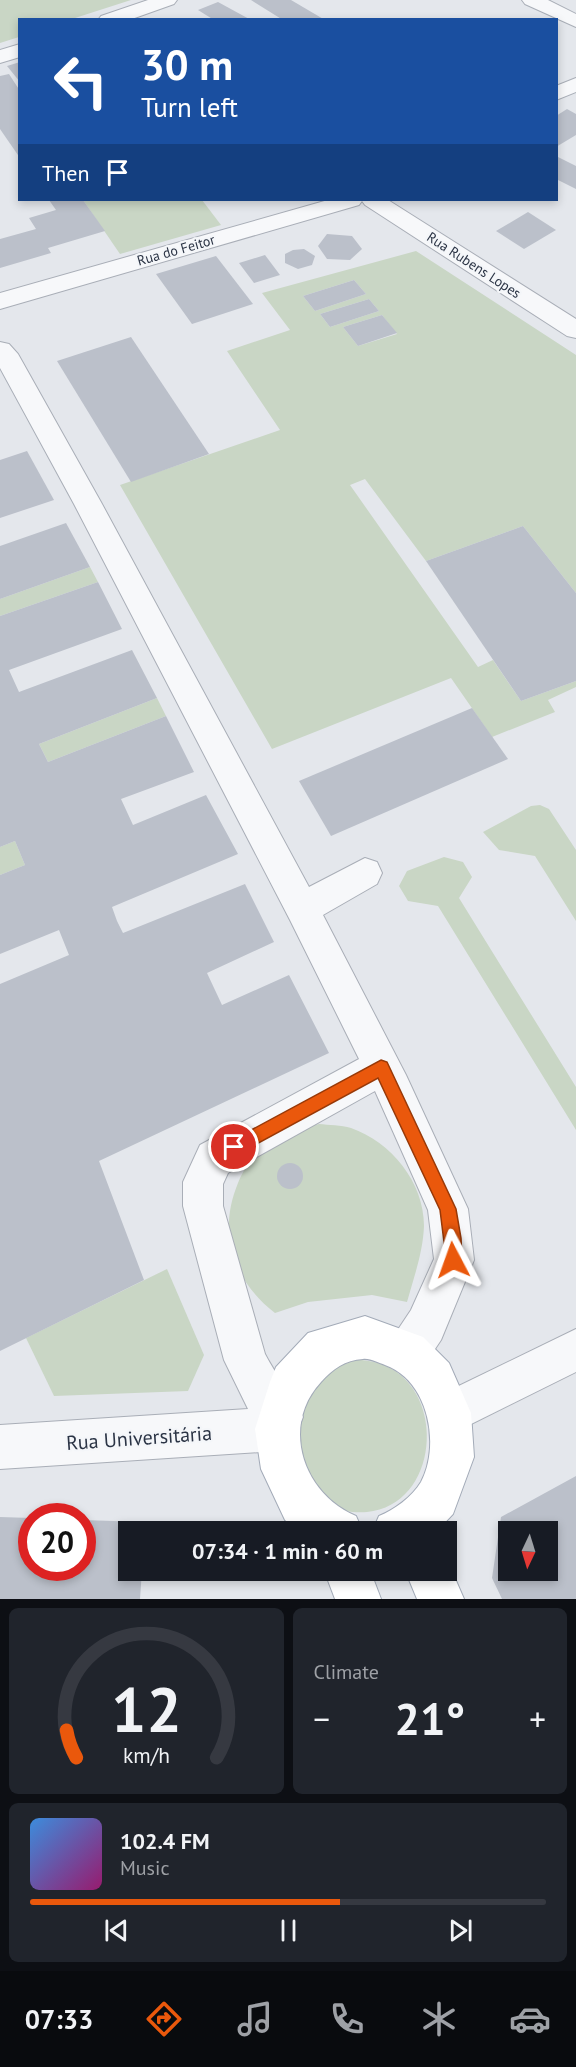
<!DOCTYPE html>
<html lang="en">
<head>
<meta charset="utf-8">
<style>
	:root { --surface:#171b24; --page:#20242c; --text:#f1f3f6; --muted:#9ea1a6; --line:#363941; --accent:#ea580c }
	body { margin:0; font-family:"PT Sans",sans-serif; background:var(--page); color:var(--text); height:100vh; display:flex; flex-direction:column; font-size:22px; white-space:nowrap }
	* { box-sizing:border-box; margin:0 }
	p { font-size:20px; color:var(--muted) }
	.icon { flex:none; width:33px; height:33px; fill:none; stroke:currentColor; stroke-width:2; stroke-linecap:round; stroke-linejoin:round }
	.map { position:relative; height:1599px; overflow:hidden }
	.sheet { display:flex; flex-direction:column; gap:9px; padding:9px; background:#0d0f14; flex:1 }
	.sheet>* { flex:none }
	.hud { position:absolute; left:18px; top:18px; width:540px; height:183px; border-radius:0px; box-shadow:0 3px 9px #0003; background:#1a4fa0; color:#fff; overflow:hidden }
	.needle { width:39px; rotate:184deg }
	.tools { position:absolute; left:498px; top:1521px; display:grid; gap:12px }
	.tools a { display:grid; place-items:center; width:60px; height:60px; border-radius:0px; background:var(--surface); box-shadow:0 3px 9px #0003; font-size:30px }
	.speed { position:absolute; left:18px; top:1503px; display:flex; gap:12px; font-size:30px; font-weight:700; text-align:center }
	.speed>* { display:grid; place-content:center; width:78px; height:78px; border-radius:50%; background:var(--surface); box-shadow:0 3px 9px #0003; line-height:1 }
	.speed .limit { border:9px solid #d22; background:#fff; color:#111 }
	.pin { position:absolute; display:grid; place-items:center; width:51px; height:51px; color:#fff; margin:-26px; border:3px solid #fff; border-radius:50%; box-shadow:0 2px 6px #0007 }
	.me { position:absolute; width:66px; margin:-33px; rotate:356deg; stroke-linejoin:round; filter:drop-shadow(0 0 4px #0008) }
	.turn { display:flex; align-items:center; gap:21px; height:126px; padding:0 24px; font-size:27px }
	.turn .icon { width:78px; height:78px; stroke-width:2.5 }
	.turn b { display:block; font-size:42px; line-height:51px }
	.then { display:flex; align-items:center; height:57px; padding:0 24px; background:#0003; gap:12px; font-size:22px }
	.big { font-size:45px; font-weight:700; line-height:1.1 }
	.sheet .tile { flex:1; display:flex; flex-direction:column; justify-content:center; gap:9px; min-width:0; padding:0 21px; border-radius:9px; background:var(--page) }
	.sheet .dial { align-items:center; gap:0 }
	.dial svg { height:156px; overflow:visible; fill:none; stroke:var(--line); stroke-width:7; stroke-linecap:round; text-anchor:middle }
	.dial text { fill:var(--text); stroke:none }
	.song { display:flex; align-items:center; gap:18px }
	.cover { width:72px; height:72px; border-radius:9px; background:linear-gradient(135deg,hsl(210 70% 55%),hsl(320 70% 35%)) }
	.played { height:6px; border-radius:3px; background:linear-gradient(90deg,var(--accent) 60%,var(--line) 60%) }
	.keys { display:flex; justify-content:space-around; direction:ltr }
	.heat { display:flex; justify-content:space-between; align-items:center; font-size:33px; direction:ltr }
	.sheet .tiles { flex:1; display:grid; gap:9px; grid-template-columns:1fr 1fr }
	.tile:last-child { grid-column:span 2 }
	.trip { position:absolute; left:118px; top:1521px; width:339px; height:60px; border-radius:0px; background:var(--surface); box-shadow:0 3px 9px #0003; font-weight:700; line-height:60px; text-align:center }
	.dock { display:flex; height:96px; justify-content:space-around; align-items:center; background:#090b0e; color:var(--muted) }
	.dock .icon { width:42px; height:42px }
	.dock .on { color:var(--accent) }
	.dock b { font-size:27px; color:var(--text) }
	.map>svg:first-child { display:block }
	.green { fill:#c9d6c5; fill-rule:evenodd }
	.building { fill:#bbc0ca; fill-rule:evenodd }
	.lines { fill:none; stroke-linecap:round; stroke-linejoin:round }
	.minor-casing { stroke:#a9aeb7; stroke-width:2 }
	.major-casing { stroke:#a3abb8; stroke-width:2 }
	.minor { fill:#f7f8fa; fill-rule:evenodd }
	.major { fill:#fff; fill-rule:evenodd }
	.route { fill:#ea580c; stroke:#983908; stroke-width:1.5 }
	.labels { text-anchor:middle; stroke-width:4.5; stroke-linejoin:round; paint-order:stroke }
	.far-street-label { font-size:14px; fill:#2b3445; stroke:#f4f6f9 }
	.near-street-label { font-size:20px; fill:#2b3445; stroke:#f4f6f9 }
</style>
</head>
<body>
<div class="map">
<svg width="576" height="1599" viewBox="0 0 576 1599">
	<rect width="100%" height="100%" fill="#e4e7ec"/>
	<g class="green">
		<polygon points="0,0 131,0 72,19 20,20 19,37 0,43"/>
		<polygon points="83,200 202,200 221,225 120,254"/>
		<path d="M416,251l160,104v238l-53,-67 -97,35 -61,-82 -15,6 128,182 15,-7 28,41 55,-20v6l-28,13 7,12 -63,25 -41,-59 -179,71 -152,-264 160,-55 -53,-79 63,-21 -28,-37zM354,280l12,14 -51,17 -12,-15zM369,299l10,12 -49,16 -10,-13zM382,315l15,19 -39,12 -15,-19z"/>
		<polygon points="90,567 98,582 0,616 0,599"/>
		<polygon points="157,698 166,716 48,762 39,744"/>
		<polygon points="540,805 549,809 576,850 576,921 535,856 499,850 483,832 531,806"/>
		<polygon points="15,841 25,865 0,875 0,847"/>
		<polygon points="444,857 463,862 472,877 459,898 576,1087 576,1130 438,906 408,901 399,886 407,871"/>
		<path d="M319,1124c10,1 22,1 32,4 40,14 73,54 73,98 -1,26 -10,51 -17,76l-35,-7 -64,7 -33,11c-42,-33 -58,-79 -37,-130 5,-13 15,-28 26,-37 17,-12 35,-17 55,-22z"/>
		<polygon points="167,1269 204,1355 188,1391 54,1396 26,1338"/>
		<path d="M346,1359c15,1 27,1 40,7 61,27 53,139 -19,146 -10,1 -26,0 -35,-7 -11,-8 -21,-23 -31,-33l-3,-71 12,-19z"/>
	</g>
	<g class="building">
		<polygon points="251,0 291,0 325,20 283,20"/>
		<polygon points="218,2 251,20 214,20 198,10"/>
		<polygon points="20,62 20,82 7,66"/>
		<polygon points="9,74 20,91 20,158 0,129 0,76"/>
		<polygon points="567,109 576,114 576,135 556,147 556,116"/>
		<polygon points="556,156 576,166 576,189 556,179"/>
		<polygon points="49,200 83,200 105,231 48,248 51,253 0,268 0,239 36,229 29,218 56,210"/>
		<polygon points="528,212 556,230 524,249 496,231"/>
		<polygon points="327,234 352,236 362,249 350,260 327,259 318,246"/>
		<polygon points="304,249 315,256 312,265 298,269 285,263 285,254 293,250"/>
		<polygon points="265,255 280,275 254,283 239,263"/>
		<polygon points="216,256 253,304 192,324 156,274"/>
		<polygon points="354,280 366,294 315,311 303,296"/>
		<polygon points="369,299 379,311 330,327 320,314"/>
		<polygon points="382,315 397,333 358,346 343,327"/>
		<polygon points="131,337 209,454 131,482 57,361"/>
		<polygon points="27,451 54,500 0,518 0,460"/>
		<polygon points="66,523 90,567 0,599 0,546"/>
		<polygon points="523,526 576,593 576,681 521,701 426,561"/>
		<polygon points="98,582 122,629 9,670 19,692 132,650 157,698 39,744 48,762 166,716 194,772 121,799 133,825 206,795 238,854 112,907 117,921 123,933 245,884 274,942 207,973 222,1005 289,975 329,1053 99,1161 144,1280 0,1351 0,984 69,955 59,930 0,954 0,875 25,865 15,841 0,847 0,616"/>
		<polygon points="472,708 508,759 331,836 299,781"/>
		<circle cx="290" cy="1176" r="13"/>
		<path d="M576,1476v123h-74l-10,-21 9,-61zM508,1532h40v38h-40z"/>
		<polygon points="0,1517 32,1518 32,1568 82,1568 82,1520 145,1522 144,1532 129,1532 129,1570 142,1570 140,1599 0,1599"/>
	</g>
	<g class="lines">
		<g class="minor-casing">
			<g id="minor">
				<polygon points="148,0 177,0 174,4 129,20 98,20 101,16"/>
				<polygon points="522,0 548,0 576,14 576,27 525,4"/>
				<polygon points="20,44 20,57 0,63 0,50"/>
				<polygon points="576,78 576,92 556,100 556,86"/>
				<polygon points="328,200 388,200 576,319 576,338 567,336 365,205 362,201 359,205 0,309 0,293"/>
				<path d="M0,342l9,2 9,10 84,150 207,383 56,-29 12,4 5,11 -5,11 -54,31 83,160 62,134 6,51 -33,80 -18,27 -15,6 -15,-6 -6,-15 6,-15 18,-27 23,-51 -6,-49 -53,-119 -147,82 -5,11v22l42,148c11,22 28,40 38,63l-11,27 -15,7 -277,18v-44l248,-16 -24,-49 -41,-154v-24l17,-37 159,-86 -69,-139 -216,-416 -74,-136z"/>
				<polygon points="576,1329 576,1372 449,1435 434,1428 427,1413 434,1398"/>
			</g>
		</g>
		<g class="major-casing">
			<g id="major">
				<path d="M365,1316l58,21 26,26 22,50 3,44 -21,57 -17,18h-64l7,-16c15,-6 33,-19 42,-34 20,-38 7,-102 -36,-117 -6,-2 -15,-7 -22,-6 -18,1 -30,10 -42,23 -41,44 -18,112 35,134l7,16h-64l-14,-12 -24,-51 -6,-40 15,-47 6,-15 32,-34z"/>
				<polygon points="447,1560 464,1599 417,1599 405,1570 447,1570"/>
				<polygon points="324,1570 370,1570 381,1599 335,1599"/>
			</g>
		</g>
		<use href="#minor" class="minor"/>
		<use href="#major" class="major"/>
	</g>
	<polygon class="route" points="381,1060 387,1062 456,1209 461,1238 462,1260 459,1266 453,1268 447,1266 440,1210 378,1078 240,1153 234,1155 229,1153 226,1147 229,1142"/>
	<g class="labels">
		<g class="far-street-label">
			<text transform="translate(176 250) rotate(-16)" y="5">Rua do Feitor</text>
			<text transform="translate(474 265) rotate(33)" y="5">Rua Rubens Lopes</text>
		</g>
		<g class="near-street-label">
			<text transform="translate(139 1438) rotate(-4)" y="7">Rua Universitária</text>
		</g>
	</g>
</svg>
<div class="tools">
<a><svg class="needle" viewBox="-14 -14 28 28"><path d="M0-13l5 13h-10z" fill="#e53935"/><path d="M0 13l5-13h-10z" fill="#9ea1a6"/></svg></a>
</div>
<div class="speed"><div class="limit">20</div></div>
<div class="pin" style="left:234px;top:1147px;background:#d93025"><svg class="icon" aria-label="arrive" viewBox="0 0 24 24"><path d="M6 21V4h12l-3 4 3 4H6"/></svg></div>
<svg class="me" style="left:453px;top:1260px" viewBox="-20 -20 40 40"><path d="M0-17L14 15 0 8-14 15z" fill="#ea580c" stroke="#fff" stroke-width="4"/></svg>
<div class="trip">07:34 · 1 min · 60 m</div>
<div class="hud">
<div class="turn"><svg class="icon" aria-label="left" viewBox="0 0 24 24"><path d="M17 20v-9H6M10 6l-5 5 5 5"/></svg><div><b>30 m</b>Turn left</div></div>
<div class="then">Then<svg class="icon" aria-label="arrive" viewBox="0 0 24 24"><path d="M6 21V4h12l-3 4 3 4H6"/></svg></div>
</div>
</div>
<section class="sheet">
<div class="tiles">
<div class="tile dial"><svg viewBox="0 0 100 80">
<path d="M14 69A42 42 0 1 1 86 69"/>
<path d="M14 69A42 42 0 0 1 9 55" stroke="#ea580c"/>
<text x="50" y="56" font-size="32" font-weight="700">12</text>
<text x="50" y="72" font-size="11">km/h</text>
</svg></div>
<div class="tile"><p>Climate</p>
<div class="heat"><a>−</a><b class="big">21°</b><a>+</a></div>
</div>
<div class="tile">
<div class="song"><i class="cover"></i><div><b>102.4 FM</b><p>Music</p></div></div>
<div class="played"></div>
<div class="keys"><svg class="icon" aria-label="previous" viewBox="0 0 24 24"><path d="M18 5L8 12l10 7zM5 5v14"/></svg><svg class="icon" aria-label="pause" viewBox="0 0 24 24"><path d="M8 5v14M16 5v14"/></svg><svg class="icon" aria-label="next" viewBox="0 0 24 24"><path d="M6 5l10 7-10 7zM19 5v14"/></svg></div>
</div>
</div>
</section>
<nav class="dock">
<b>07:33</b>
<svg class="icon on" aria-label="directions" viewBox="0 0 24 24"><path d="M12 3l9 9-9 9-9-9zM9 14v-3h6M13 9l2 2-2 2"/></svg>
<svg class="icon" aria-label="music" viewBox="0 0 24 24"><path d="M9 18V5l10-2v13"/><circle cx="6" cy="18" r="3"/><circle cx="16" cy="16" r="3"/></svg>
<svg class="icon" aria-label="phone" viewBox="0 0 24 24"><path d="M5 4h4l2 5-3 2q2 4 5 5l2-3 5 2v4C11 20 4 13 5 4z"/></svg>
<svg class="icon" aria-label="climate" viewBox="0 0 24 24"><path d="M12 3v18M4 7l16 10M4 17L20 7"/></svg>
<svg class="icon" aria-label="car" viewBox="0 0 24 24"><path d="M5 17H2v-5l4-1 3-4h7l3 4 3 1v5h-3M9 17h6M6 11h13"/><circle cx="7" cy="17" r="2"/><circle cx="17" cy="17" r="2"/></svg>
</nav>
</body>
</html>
